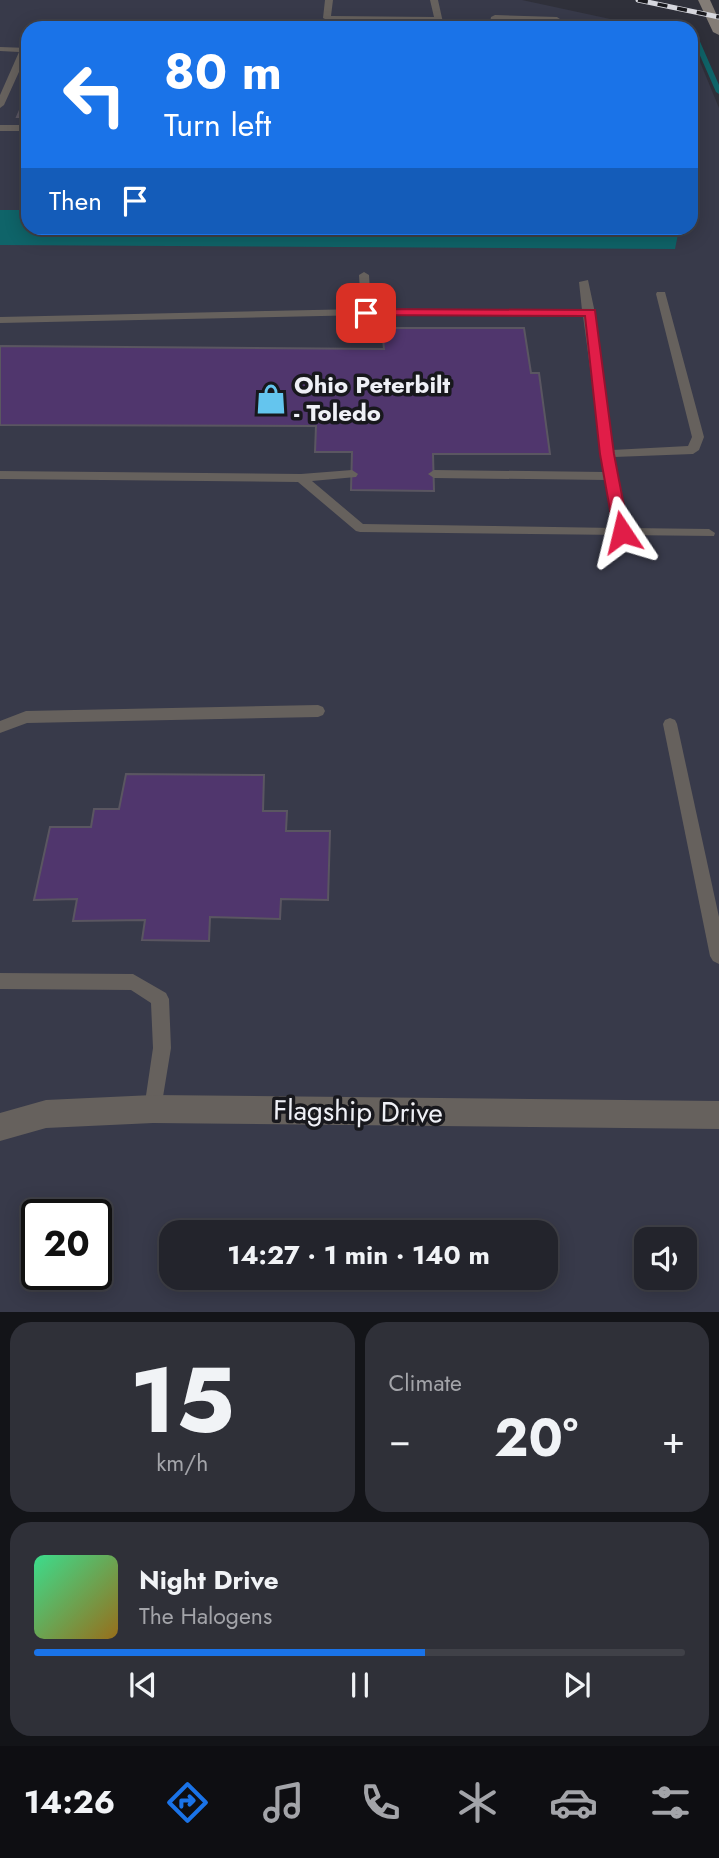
<!DOCTYPE html>
<html lang="en">
<head>
<meta charset="utf-8">
<style>
	:root { --surface:#23242c; --page:#2f3038; --text:#f1f3f6; --muted:#a3a4a9; --line:#404148; --accent:#1a73e8 }
	body { margin:0; font-family:Jost,sans-serif; background:var(--page); color:var(--text); height:100vh; display:flex; flex-direction:column; font-size:26px; white-space:nowrap }
	* { box-sizing:border-box; margin:0 }
	p { font-size:23px; color:var(--muted) }
	.icon { flex:none; width:38px; height:38px; fill:none; stroke:currentColor; stroke-width:2; stroke-linecap:round; stroke-linejoin:round }
	.map { position:relative; height:1312px; overflow:hidden }
	.side { display:flex; flex-direction:column; gap:10px; padding:10px; background:#131418; flex:1 }
	.side>* { flex:none }
	.guide { position:absolute; left:21px; top:21px; width:677px; height:214px; border-radius:21px; box-shadow:0 4px 18px #0003,0 0 0 2px var(--line); background:#1a73e8; color:#fff; overflow:hidden }
	.tools { position:absolute; left:634px; top:1227px; display:grid; gap:14px }
	.tools a { display:grid; place-items:center; width:63px; height:63px; border-radius:14px; background:var(--surface); box-shadow:0 4px 18px #0003,0 0 0 2px var(--line); font-size:35px }
	.speed { position:absolute; left:21px; top:1199px; display:flex; gap:14px; font-size:35px; font-weight:700; text-align:center }
	.speed>* { display:grid; place-content:center; width:91px; height:91px; border-radius:50%; background:var(--surface); box-shadow:0 4px 18px #0003,0 0 0 2px var(--line); line-height:1 }
	.speed .limit { border:4px solid #111; border-radius:10px; background:#fff; color:#111 }
	.pin { position:absolute; display:grid; place-items:center; width:60px; height:60px; color:#fff; margin:-30px; border-radius:14px; box-shadow:0 4px 10px #0006 }
	.me { position:absolute; width:77px; margin:-38px; rotate:350deg; stroke-linejoin:round; filter:drop-shadow(0 0 5px #0008) }
	.turn { display:flex; align-items:center; gap:24px; height:147px; padding:0 28px; font-size:32px }
	.turn .icon { width:91px; height:91px; stroke-width:2.5 }
	.turn b { display:block; font-size:49px; line-height:60px }
	.then { display:flex; align-items:center; height:66px; padding:0 28px; background:#0003; gap:14px; font-size:26px }
	.big { font-size:52px; font-weight:700; line-height:1.1 }
	.side .widget { flex:1; display:flex; flex-direction:column; justify-content:center; gap:10px; min-width:0; padding:0 24px; border-radius:21px; background:var(--page) }
	.side .dial { align-items:center; gap:0 }
	.dial b { font-size:91px; line-height:1 }
	.song { display:flex; align-items:center; gap:21px }
	.cover { width:84px; height:84px; border-radius:10px; background:linear-gradient(135deg,hsl(150 70% 55%),hsl(40 70% 35%)) }
	.played { height:7px; border-radius:4px; background:linear-gradient(90deg,var(--accent) 60%,var(--line) 60%) }
	.keys { display:flex; justify-content:space-around; direction:ltr }
	.heat { display:flex; justify-content:space-between; align-items:center; font-size:38px; direction:ltr }
	.side .tiles { flex:1; display:grid; gap:10px; grid-template-columns:1fr 1fr }
	.widget:last-child { grid-column:span 2 }
	.trip { position:absolute; left:159px; top:1220px; width:399px; height:70px; border-radius:21px; background:var(--surface); box-shadow:0 4px 18px #0003,0 0 0 2px var(--line); font-weight:700; line-height:70px; text-align:center }
	.tabs { display:flex; height:112px; justify-content:space-around; align-items:center; background:#0e0e12; color:var(--muted) }
	.tabs .icon { width:49px; height:49px }
	.tabs .selected { color:var(--accent) }
	.tabs b { font-size:32px; color:var(--text) }
	.map>svg:first-child { display:block }
	.built { fill:#383a4a; fill-rule:evenodd }
	.water { fill:#0f6469 }
	.lines { fill:none; stroke-linecap:round; stroke-linejoin:round }
	.stream { fill:#0f6469; fill-rule:evenodd }
	.building { fill:#50366d; stroke:#5a5661; stroke-width:2 }
	.lane { fill:#66615d; fill-rule:evenodd }
	.street { fill:#66615d; fill-rule:evenodd }
	.secondary { fill:#837c76; fill-rule:evenodd }
	.rail-casing { stroke:#d6d7de; stroke-width:5 }
	.rail { stroke:#18181d; stroke-width:3.5; stroke-dasharray:10; stroke-linecap:butt }
	.route { fill:#e11d48; stroke:#92132f; stroke-width:2 }
	.labels { text-anchor:middle; stroke-width:7; stroke-linejoin:round; paint-order:stroke }
	.poi-label { font-size:24px; font-weight:bold; fill:#eff0f6; stroke:#18181d; text-anchor:start }
	.near-street-label { font-size:28px; fill:#eff0f6; stroke:#18181d }
</style>
</head>
<body>
<div class="map">
<svg width="719" height="1312" viewBox="0 0 719 1312">
	<rect width="100%" height="100%" fill="#2f303a"/>
	<path class="built" d="M0,0h522l130,28h-624v200h663v-188l28,68v1204h-719zM37,1214h59v60h-59zM172,1232h374v46h-374zM646,1239h38v39h-38z"/>
	<polygon class="water" points="0,210 28,210 28,228 675,228 678,234 675,249 0,245"/>
	<g class="lines">
		<polygon class="stream" points="689,27 694,28 719,85 719,94 716,92 691,35 691,28 688,28"/>
	</g>
	<g class="building">
		<polygon points="28,92 28,117 17,117"/>
		<polygon points="382,328 524,328 531,373 539,373 550,454 433,454 434,491 351,490 352,452 315,452 316,426 0,425 0,346 384,349"/>
		<polygon points="126,774 264,775 263,811 287,811 286,831 330,831 328,900 281,899 280,919 210,917 209,941 142,940 145,920 73,921 77,899 34,900 50,827 91,827 94,809 119,809"/>
	</g>
	<g class="lines">
		<g class="lane">
			<polygon points="325,0 333,0 331,16 434,17 430,0 438,0 444,27 437,28 435,21 327,20 323,18"/>
			<polygon points="495,15 557,17 573,28 564,28 555,21 498,19 497,28 489,28 491,17"/>
			<polygon points="0,47 28,48 28,52 4,105 0,108 0,95 19,52 0,51"/>
			<rect x="0" y="125" width="28" height="6"/>
			<polygon points="364,272 369,275 371,309 582,310 579,282 588,280 595,313 594,315 612,450 688,446 692,437 656,294 657,292 665,292 704,437 699,450 693,454 614,457 628,528 709,529 715,533 714,536 360,532 356,531 298,482 0,479 0,471 301,474 352,470 358,474 356,477 312,481 363,524 615,528 606,480 434,478 428,474 434,470 604,472 583,316 366,315 0,323 0,317 361,309 359,275"/>
			<polygon points="318,705 323,707 325,711 323,715 318,717 27,723 0,733 0,721 26,711"/>
			<polygon points="670,718 675,720 677,724 719,917 719,964 713,961 710,956 663,724 665,720"/>
			<polygon points="0,973 133,974 166,993 169,999 171,1048 160,1115 153,1118 146,1115 144,1109 153,1048 151,1003 131,990 0,989"/>
		</g>
		<polygon class="street" points="153,1095 719,1101 719,1129 153,1123 46,1128 0,1141 0,1113 46,1100"/>
		<polygon class="secondary" points="698,0 710,0 719,20 719,35 713,32"/>
		<g class="rail-casing">
			<polyline id="rail" points="638,0 719,17"/>
		</g>
		<use href="#rail" class="rail"/>
	</g>
	<polygon class="route" points="366,309 595,310 614,454 629,532 627,535 622,537 614,532 600,454 585,316 361,315 361,310"/>
	<defs>
		<g id="shop-bare" transform="scale(2.415)"><path d="M-5-2.5h2.3a2.7 3.5 0 0 1 5.4 0H5L5.5 6h-11ZM-1.5-2.5h3a1.5 2.3 0 0 0-3 0Z" fill="#64c5ee" stroke="#18181d" stroke-width="2.5" paint-order="stroke"/></g>
	</defs>
	<g fill-rule="evenodd">
		<use href="#shop-bare" x="271" y="399"/>
	</g>
	<g class="labels">
		<g class="poi-label">
			<text x="294" y="393">Ohio Peterbilt<tspan x="294" dy="28">- Toledo</tspan></text>
		</g>
		<g class="near-street-label">
			<text transform="translate(358 1111) rotate(1)" y="10">Flagship Drive</text>
		</g>
	</g>
</svg>
<div class="tools">
<a><svg class="icon" aria-label="sound" viewBox="0 0 24 24"><path d="M4 9h4l5-4v14l-5-4H4zM17 9q2 3 0 6"/></svg></a>
</div>
<div class="speed"><div class="limit">20</div></div>
<div class="pin" style="left:366px;top:313px;background:#d93025"><svg class="icon" aria-label="arrive" viewBox="0 0 24 24"><path d="M6 21V4h12l-3 4 3 4H6"/></svg></div>
<svg class="me" style="left:622px;top:532px" viewBox="-20 -20 40 40"><path d="M0-17L14 15 0 8-14 15z" fill="#e11d48" stroke="#fff" stroke-width="4"/></svg>
<div class="trip">14:27 · 1 min · 140 m</div>
<div class="guide">
<div class="turn"><svg class="icon" aria-label="left" viewBox="0 0 24 24"><path d="M17 20v-9H6M10 6l-5 5 5 5"/></svg><div><b>80 m</b>Turn left</div></div>
<div class="then">Then<svg class="icon" aria-label="arrive" viewBox="0 0 24 24"><path d="M6 21V4h12l-3 4 3 4H6"/></svg></div>
</div>
</div>
<section class="side">
<div class="tiles">
<div class="widget dial"><b>15</b><p>km/h</p></div>
<div class="widget"><p>Climate</p>
<div class="heat"><a>−</a><b class="big">20°</b><a>+</a></div>
</div>
<div class="widget">
<div class="song"><i class="cover"></i><div><b>Night Drive</b><p>The Halogens</p></div></div>
<div class="played"></div>
<div class="keys"><svg class="icon" aria-label="previous" viewBox="0 0 24 24"><path d="M18 5L8 12l10 7zM5 5v14"/></svg><svg class="icon" aria-label="pause" viewBox="0 0 24 24"><path d="M8 5v14M16 5v14"/></svg><svg class="icon" aria-label="next" viewBox="0 0 24 24"><path d="M6 5l10 7-10 7zM19 5v14"/></svg></div>
</div>
</div>
</section>
<nav class="tabs">
<b>14:26</b>
<svg class="icon selected" aria-label="directions" viewBox="0 0 24 24"><path d="M12 3l9 9-9 9-9-9zM9 14v-3h6M13 9l2 2-2 2"/></svg>
<svg class="icon" aria-label="music" viewBox="0 0 24 24"><path d="M9 18V5l10-2v13"/><circle cx="6" cy="18" r="3"/><circle cx="16" cy="16" r="3"/></svg>
<svg class="icon" aria-label="phone" viewBox="0 0 24 24"><path d="M5 4h4l2 5-3 2q2 4 5 5l2-3 5 2v4C11 20 4 13 5 4z"/></svg>
<svg class="icon" aria-label="climate" viewBox="0 0 24 24"><path d="M12 3v18M4 7l16 10M4 17L20 7"/></svg>
<svg class="icon" aria-label="car" viewBox="0 0 24 24"><path d="M5 17H2v-5l4-1 3-4h7l3 4 3 1v5h-3M9 17h6M6 11h13"/><circle cx="7" cy="17" r="2"/><circle cx="17" cy="17" r="2"/></svg>
<svg class="icon" aria-label="filters" viewBox="0 0 24 24"><path d="M4 7h16M4 17h16"/><circle cx="9" cy="7" r="2"/><circle cx="15" cy="17" r="2"/></svg>
</nav>
</body>
</html>
